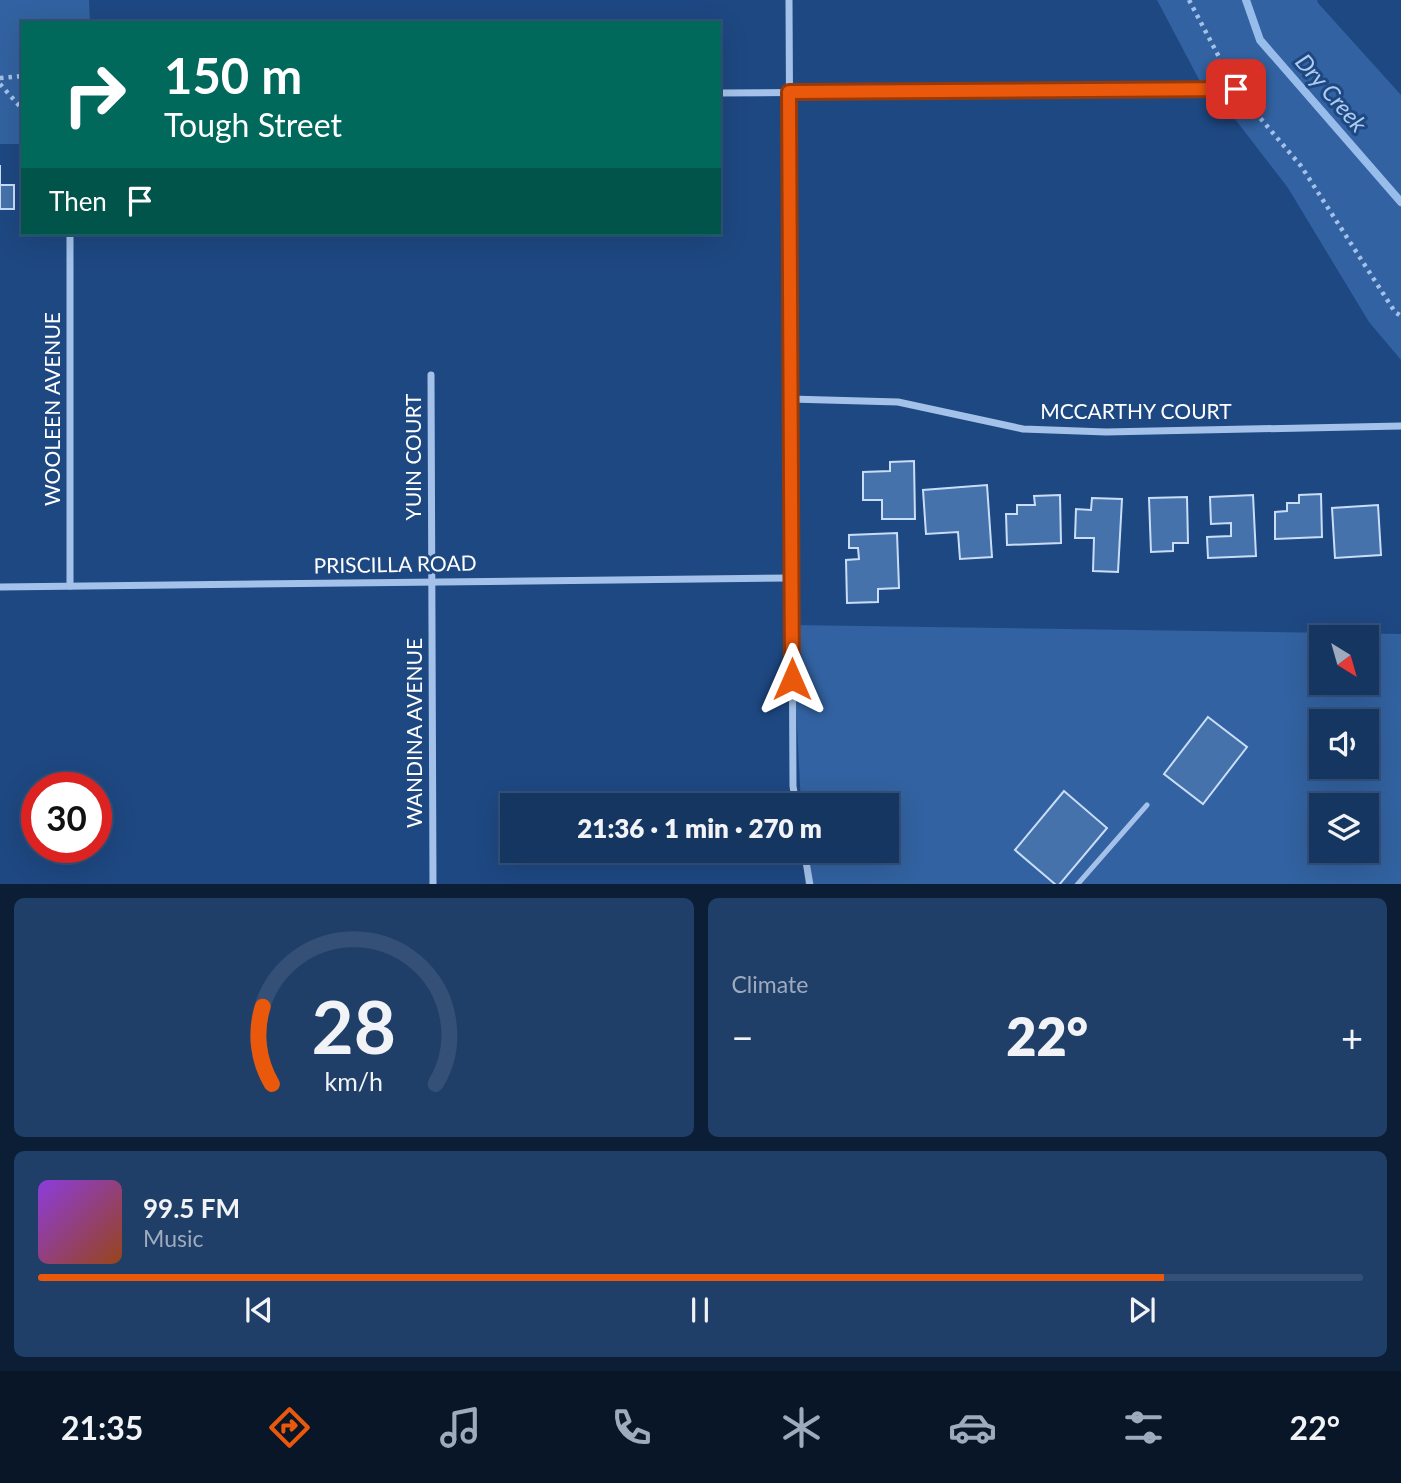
<!DOCTYPE html>
<html lang="en">
<head>
<meta charset="utf-8">
<style>
	:root { --surface:#163662; --page:#1f3e68; --text:#f1f3f6; --muted:#9eabbe; --line:#355077; --accent:#ea580c }
	body { margin:0; font-family:Lato,sans-serif; background:var(--page); color:var(--text); height:100vh; display:flex; flex-direction:column; font-size:26px; white-space:nowrap }
	* { box-sizing:border-box; margin:0 }
	p { font-size:23px; color:var(--muted) }
	.icon { flex:none; width:38px; height:38px; fill:none; stroke:currentColor; stroke-width:2; stroke-linecap:round; stroke-linejoin:round }
	.map { position:relative; height:884px; overflow:hidden }
	.drawer { display:flex; flex-direction:column; gap:14px; padding:14px; background:#0c1e36; flex:1 }
	.drawer>* { flex:none }
	.guide { position:absolute; left:21px; top:21px; width:700px; height:214px; border-radius:0px; box-shadow:0 7px 28px #0002,0 0 0 2px var(--line); background:#00695c; color:#fff; overflow:hidden }
	.needle { width:46px; rotate:143deg }
	.tools { position:absolute; left:1309px; top:625px; display:grid; gap:14px }
	.tools a { display:grid; place-items:center; width:70px; height:70px; border-radius:0px; background:var(--surface); box-shadow:0 7px 28px #0002,0 0 0 2px var(--line); font-size:35px }
	.speed { position:absolute; left:21px; top:772px; display:flex; gap:14px; font-size:35px; font-weight:700; text-align:center }
	.speed>* { display:grid; place-content:center; width:91px; height:91px; border-radius:50%; background:var(--surface); box-shadow:0 7px 28px #0002,0 0 0 2px var(--line); line-height:1 }
	.speed .limit { border:10px solid #d22; background:#fff; color:#111 }
	.pin { position:absolute; display:grid; place-items:center; width:60px; height:60px; color:#fff; margin:-30px; border-radius:14px; box-shadow:0 4px 10px #0006 }
	.me { position:absolute; width:77px; margin:-38px; rotate:0deg; stroke-linejoin:round; filter:drop-shadow(0 0 5px #0008) }
	.turn { display:flex; align-items:center; gap:24px; height:147px; padding:0 28px; font-size:32px }
	.turn .icon { width:91px; height:91px; stroke-width:2.5 }
	.turn b { display:block; font-size:49px; line-height:60px }
	.then { display:flex; align-items:center; height:66px; padding:0 28px; background:#0003; gap:14px; font-size:26px }
	.big { font-size:52px; font-weight:800; line-height:1.1 }
	.drawer .card { flex:1; display:flex; flex-direction:column; justify-content:center; gap:10px; min-width:0; padding:0 24px; border-radius:10px; background:var(--page) }
	.drawer .dial { align-items:center; gap:0 }
	.dial svg { height:182px; overflow:visible; fill:none; stroke:var(--line); stroke-width:7; stroke-linecap:round; text-anchor:middle }
	.dial text { fill:var(--text); stroke:none }
	.song { display:flex; align-items:center; gap:21px }
	.cover { width:84px; height:84px; border-radius:10px; background:linear-gradient(135deg,hsl(270 70% 55%),hsl(20 70% 35%)) }
	.played { height:7px; border-radius:4px; background:linear-gradient(90deg,var(--accent) 85%,var(--line) 85%) }
	.keys { display:flex; justify-content:space-around; direction:ltr }
	.heat { display:flex; justify-content:space-between; align-items:center; font-size:38px; direction:ltr }
	.drawer .tiles { flex:1; display:grid; gap:14px; grid-template-columns:1fr 1fr }
	.card:last-child { grid-column:span 2 }
	.trip { position:absolute; left:500px; top:793px; width:399px; height:70px; border-radius:0px; background:var(--surface); box-shadow:0 7px 28px #0002,0 0 0 2px var(--line); font-weight:800; line-height:70px; text-align:center }
	.menu { display:flex; height:112px; justify-content:space-around; align-items:center; background:#091627; color:var(--muted) }
	.menu .icon { width:49px; height:49px }
	.menu .on { color:var(--accent) }
	.menu b { font-size:32px; color:var(--text) }
	.map>svg:first-child { display:block }
	.green { fill:#3262a1; fill-rule:evenodd }
	.lines { fill:none; stroke-linecap:round; stroke-linejoin:round }
	.stream { stroke:#98bdeb; stroke-width:8 }
	.building { fill:#4672ab; stroke:#c9ddf7; stroke-width:2 }
	.path { stroke:#a4c2e9; stroke-width:4.5; stroke-dasharray:3.5 5; stroke-linecap:butt }
	.lane { stroke:#a4c2e9; stroke-width:5 }
	.street { stroke:#a4c2e9; stroke-width:7 }
	.route-casing { stroke:#983908; stroke-width:18 }
	.route { stroke:#ea580c; stroke-width:12 }
	.labels { text-anchor:middle; stroke-width:6; stroke-linejoin:round; paint-order:stroke }
	.street-label { font-size:21px; fill:#fff; stroke:#1e4882 }
	.water-label { font-size:23px; font-style:italic; fill:#b0ccf1; stroke:#1e4882 }
</style>
</head>
<body>
<div class="map">
<svg width="1401" height="885" viewBox="0 0 1401 885">
	<rect width="100%" height="100%" fill="#1e4882"/>
	<g class="green">
		<polygon points="0,0 89,0 90,23 23,23 23,144 0,144"/>
		<polygon points="1157,0 1317,0 1318,3 1401,95 1401,360 1369,322 1288,188 1212,89 1204,89"/>
		<path d="M792,625l609,9v250h-596l-2,-33 84,-1v-45h-86zM1321,637h46v45h-46zM1321,721h46v45h-46zM1321,805h46v45h-46z"/>
	</g>
	<g class="lines">
		<polyline class="stream" points="1246,0 1260,40 1401,202"/>
	</g>
	<g class="building">
		<polygon points="0,165 0,185 14,185 14,209 0,209"/>
		<polygon points="914,461 915,519 882,519 882,500 863,500 863,472 890,471 890,462"/>
		<polygon points="987,485 992,557 960,559 958,532 926,534 923,490"/>
		<polygon points="1321,494 1322,537 1275,539 1275,512 1287,511 1287,503 1299,503 1299,495"/>
		<polygon points="1060,495 1061,543 1007,545 1006,514 1017,514 1017,505 1035,505 1034,496"/>
		<polygon points="1253,495 1256,556 1208,558 1207,537 1231,536 1231,523 1211,524 1210,497"/>
		<polygon points="1187,497 1188,543 1173,543 1173,551 1151,552 1149,498"/>
		<polygon points="1092,498 1122,499 1118,572 1093,571 1094,538 1075,538 1076,509 1091,510"/>
		<polygon points="1378,505 1381,555 1335,558 1332,508"/>
		<polygon points="897,533 899,588 878,589 878,602 847,603 846,560 859,559 858,548 849,548 849,535"/>
		<polygon points="1208,717 1247,747 1203,804 1164,774"/>
		<polygon points="1064,791 1107,828 1059,885 1056,885 1015,850"/>
	</g>
	<g class="lines">
		<g class="path">
			<polyline points="1189,0 1228,74"/>
			<polyline points="0,78 23,76"/>
			<polyline points="0,84 23,110"/>
			<polyline points="1244,99 1301,166 1395,312 1401,316"/>
		</g>
		<polyline class="lane" points="1077,885 1147,805"/>
		<g class="street">
			<polyline points="789,0 793,786 796,805"/>
			<polyline points="719,93 1236,89"/>
			<polyline points="431,375 433,885"/>
			<polyline points="790,399 898,402 1023,429 1106,432 1401,426"/>
			<polyline points="70,586 70,233"/>
			<polyline points="0,587 791,578"/>
			<polyline points="804,850 810,885"/>
		</g>
	</g>
	<g class="lines">
		<g class="route-casing">
			<polyline id="route" points="792,679 789,92 1236,89"/>
		</g>
		<use href="#route" class="route"/>
	</g>
	<g class="labels">
		<g class="street-label">
			<text transform="translate(53 409) rotate(-90)" y="7">WOOLEEN AVENUE</text>
			<text x="1136" y="419">MCCARTHY COURT</text>
			<text transform="translate(414 457) rotate(-90)" y="7">YUIN COURT</text>
			<text transform="translate(395 565) rotate(-1)" y="7">PRISCILLA ROAD</text>
			<text transform="translate(415 733) rotate(-90)" y="7">WANDINA AVENUE</text>
		</g>
		<g class="water-label">
			<text transform="translate(1331 93) rotate(49)" y="8">Dry Creek</text>
		</g>
	</g>
</svg>
<div class="tools">
<a><svg class="needle" viewBox="-14 -14 28 28"><path d="M0-13l5 13h-10z" fill="#e53935"/><path d="M0 13l5-13h-10z" fill="#9eabbe"/></svg></a>
<a><svg class="icon" aria-label="sound" viewBox="0 0 24 24"><path d="M4 9h4l5-4v14l-5-4H4zM17 9q2 3 0 6"/></svg></a>
<a><svg class="icon" aria-label="layers" viewBox="0 0 24 24"><path d="M12 4l9 5-9 5-9-5zM3 14l9 5 9-5"/></svg></a>
</div>
<div class="speed"><div class="limit">30</div></div>
<div class="pin" style="left:1236px;top:89px;background:#d93025"><svg class="icon" aria-label="arrive" viewBox="0 0 24 24"><path d="M6 21V4h12l-3 4 3 4H6"/></svg></div>
<svg class="me" style="left:792px;top:679px" viewBox="-20 -20 40 40"><path d="M0-17L14 15 0 8-14 15z" fill="#ea580c" stroke="#fff" stroke-width="4"/></svg>
<div class="trip">21:36 · 1 min · 270 m</div>
<div class="guide">
<div class="turn"><svg class="icon" aria-label="right" viewBox="0 0 24 24"><path d="M7 20v-9h11M14 6l5 5-5 5"/></svg><div><b>150 m</b>Tough Street</div></div>
<div class="then">Then<svg class="icon" aria-label="arrive" viewBox="0 0 24 24"><path d="M6 21V4h12l-3 4 3 4H6"/></svg></div>
</div>
</div>
<section class="drawer">
<div class="tiles">
<div class="card dial"><svg viewBox="0 0 100 80">
<path d="M14 69A42 42 0 1 1 86 69"/>
<path d="M14 69A42 42 0 0 1 10 35" stroke="#ea580c"/>
<text x="50" y="56" font-size="32" font-weight="700">28</text>
<text x="50" y="72" font-size="11">km/h</text>
</svg></div>
<div class="card"><p>Climate</p>
<div class="heat"><a>−</a><b class="big">22°</b><a>+</a></div>
</div>
<div class="card">
<div class="song"><i class="cover"></i><div><b>99.5 FM</b><p>Music</p></div></div>
<div class="played"></div>
<div class="keys"><svg class="icon" aria-label="previous" viewBox="0 0 24 24"><path d="M18 5L8 12l10 7zM5 5v14"/></svg><svg class="icon" aria-label="pause" viewBox="0 0 24 24"><path d="M8 5v14M16 5v14"/></svg><svg class="icon" aria-label="next" viewBox="0 0 24 24"><path d="M6 5l10 7-10 7zM19 5v14"/></svg></div>
</div>
</div>
</section>
<nav class="menu">
<b>21:35</b>
<svg class="icon on" aria-label="directions" viewBox="0 0 24 24"><path d="M12 3l9 9-9 9-9-9zM9 14v-3h6M13 9l2 2-2 2"/></svg>
<svg class="icon" aria-label="music" viewBox="0 0 24 24"><path d="M9 18V5l10-2v13"/><circle cx="6" cy="18" r="3"/><circle cx="16" cy="16" r="3"/></svg>
<svg class="icon" aria-label="phone" viewBox="0 0 24 24"><path d="M5 4h4l2 5-3 2q2 4 5 5l2-3 5 2v4C11 20 4 13 5 4z"/></svg>
<svg class="icon" aria-label="climate" viewBox="0 0 24 24"><path d="M12 3v18M4 7l16 10M4 17L20 7"/></svg>
<svg class="icon" aria-label="car" viewBox="0 0 24 24"><path d="M5 17H2v-5l4-1 3-4h7l3 4 3 1v5h-3M9 17h6M6 11h13"/><circle cx="7" cy="17" r="2"/><circle cx="17" cy="17" r="2"/></svg>
<svg class="icon" aria-label="filters" viewBox="0 0 24 24"><path d="M4 7h16M4 17h16"/><circle cx="9" cy="7" r="2"/><circle cx="15" cy="17" r="2"/></svg>
<b>22°</b>
</nav>
</body>
</html>
